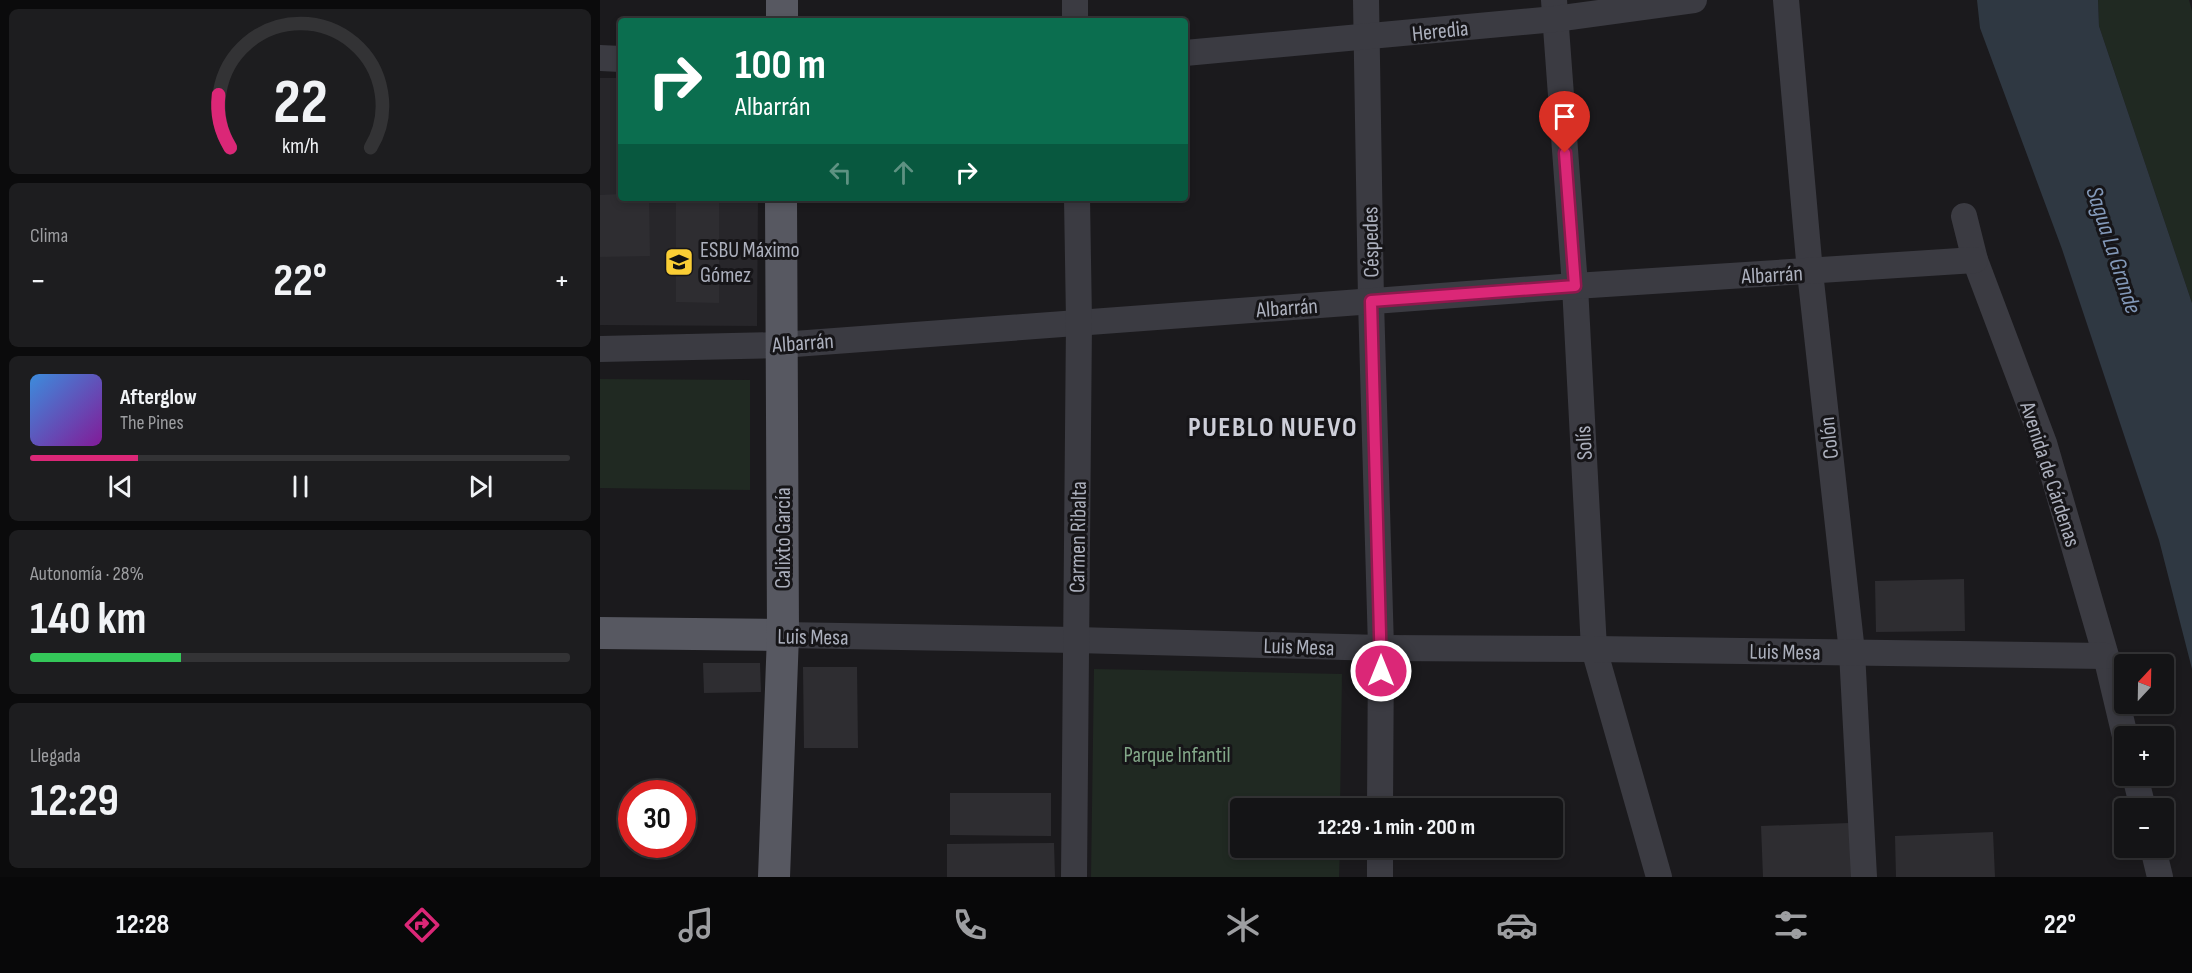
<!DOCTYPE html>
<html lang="es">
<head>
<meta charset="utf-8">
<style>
	:root { --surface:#141416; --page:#1d1d1f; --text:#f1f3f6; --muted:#9d9ea1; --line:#333335; --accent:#db2777 }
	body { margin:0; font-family:"Sofia Sans Condensed",sans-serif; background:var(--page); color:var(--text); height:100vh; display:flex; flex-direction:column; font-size:22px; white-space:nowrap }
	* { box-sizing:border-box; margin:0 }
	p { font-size:20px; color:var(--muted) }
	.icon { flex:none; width:33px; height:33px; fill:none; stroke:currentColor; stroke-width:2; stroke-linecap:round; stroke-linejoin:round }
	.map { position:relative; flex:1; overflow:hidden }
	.details { display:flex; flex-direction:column; gap:9px; padding:9px; background:#0b0b0c; width:600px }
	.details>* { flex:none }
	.banner { position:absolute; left:18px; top:18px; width:570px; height:183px; border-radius:6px; box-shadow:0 3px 9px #0003,0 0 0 2px var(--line); background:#0b6e4f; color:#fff; overflow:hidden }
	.needle { width:39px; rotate:22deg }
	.tools { position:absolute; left:1514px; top:654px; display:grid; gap:12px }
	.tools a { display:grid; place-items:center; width:60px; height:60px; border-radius:6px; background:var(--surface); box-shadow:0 3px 9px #0003,0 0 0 2px var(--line); font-size:30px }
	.speed { position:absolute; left:18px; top:780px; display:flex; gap:12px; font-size:30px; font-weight:700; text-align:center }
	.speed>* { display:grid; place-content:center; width:78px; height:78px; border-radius:50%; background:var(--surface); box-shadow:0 3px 9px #0003,0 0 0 2px var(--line); line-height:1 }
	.speed .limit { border:9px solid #d22; background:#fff; color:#111 }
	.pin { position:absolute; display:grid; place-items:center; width:51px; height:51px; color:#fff; margin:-62px -26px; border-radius:50% 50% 50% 0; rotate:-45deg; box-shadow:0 0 6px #0007 }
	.pin .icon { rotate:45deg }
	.me { position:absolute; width:66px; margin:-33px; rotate:0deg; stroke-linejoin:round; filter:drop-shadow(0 0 4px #0008) }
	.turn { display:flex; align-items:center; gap:21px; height:126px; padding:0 18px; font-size:27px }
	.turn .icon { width:78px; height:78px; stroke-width:2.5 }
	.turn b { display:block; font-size:42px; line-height:51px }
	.lanes { display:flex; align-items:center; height:57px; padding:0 18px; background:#0003; justify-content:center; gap:30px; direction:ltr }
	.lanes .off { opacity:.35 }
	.big { font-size:45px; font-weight:700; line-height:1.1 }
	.details .card { flex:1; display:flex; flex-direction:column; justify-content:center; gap:9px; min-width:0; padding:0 21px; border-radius:9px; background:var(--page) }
	.details .dial { align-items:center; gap:0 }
	.dial svg { height:156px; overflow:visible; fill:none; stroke:var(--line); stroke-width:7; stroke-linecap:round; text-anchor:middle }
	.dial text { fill:var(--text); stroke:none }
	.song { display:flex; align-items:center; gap:18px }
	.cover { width:72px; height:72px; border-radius:9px; background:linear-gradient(135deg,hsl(210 70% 55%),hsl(290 70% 35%)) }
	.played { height:6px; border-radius:3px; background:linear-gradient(90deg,var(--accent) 20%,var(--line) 20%) }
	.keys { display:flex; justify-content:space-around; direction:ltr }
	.heat { display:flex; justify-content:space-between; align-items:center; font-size:33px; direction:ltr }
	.charge { height:9px; border-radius:4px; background:linear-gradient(90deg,#34c759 28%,var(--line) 0) }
	.trip { position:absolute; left:630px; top:798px; width:333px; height:60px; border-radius:6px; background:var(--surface); box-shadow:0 3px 9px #0003,0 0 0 2px var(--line); font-weight:700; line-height:60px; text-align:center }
	.menu { display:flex; height:96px; justify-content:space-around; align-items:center; background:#080809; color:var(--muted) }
	.menu .icon { width:42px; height:42px }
	.menu .on { color:var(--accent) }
	.menu b { font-size:27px; color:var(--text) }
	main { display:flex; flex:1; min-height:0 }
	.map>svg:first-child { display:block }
	.built { fill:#27262a }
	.green { fill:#202922 }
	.water { fill:#2f3842 }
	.building { fill:#2e2d31 }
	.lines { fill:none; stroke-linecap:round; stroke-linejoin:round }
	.minor { stroke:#3b3b42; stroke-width:26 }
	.major { stroke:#575861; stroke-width:32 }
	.route-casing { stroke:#8e194d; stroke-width:15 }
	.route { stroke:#db2777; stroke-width:10 }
	.labels { text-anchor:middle; stroke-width:6; stroke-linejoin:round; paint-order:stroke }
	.street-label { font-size:22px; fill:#acb0bd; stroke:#161518 }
	.poi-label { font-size:22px; fill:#acb0bd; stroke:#161518; text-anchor:start }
	.park-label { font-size:22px; fill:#83a889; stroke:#161518 }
	.water-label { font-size:24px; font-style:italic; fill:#8399b9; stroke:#161518 }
	.district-label { font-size:28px; font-weight:bold; letter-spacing:1.5px; fill:#cecfd9; stroke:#161518 }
</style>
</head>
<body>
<main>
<section class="details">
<div class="card dial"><svg viewBox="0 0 100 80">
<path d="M14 69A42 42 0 1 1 86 69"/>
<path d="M14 69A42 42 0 0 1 8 42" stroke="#db2777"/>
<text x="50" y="56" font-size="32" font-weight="700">22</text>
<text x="50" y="72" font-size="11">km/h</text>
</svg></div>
<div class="card"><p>Clima</p>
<div class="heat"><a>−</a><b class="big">22°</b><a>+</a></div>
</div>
<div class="card">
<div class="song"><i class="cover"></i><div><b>Afterglow</b><p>The Pines</p></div></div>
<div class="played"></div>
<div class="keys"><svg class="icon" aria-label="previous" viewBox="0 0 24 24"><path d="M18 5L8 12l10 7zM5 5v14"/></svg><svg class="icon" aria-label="pause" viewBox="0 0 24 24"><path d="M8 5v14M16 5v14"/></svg><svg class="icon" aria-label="next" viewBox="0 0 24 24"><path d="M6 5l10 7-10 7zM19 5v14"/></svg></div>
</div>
<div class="card"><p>Autonomía · 28%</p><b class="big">140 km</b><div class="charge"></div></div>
<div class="card"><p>Llegada</p><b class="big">12:29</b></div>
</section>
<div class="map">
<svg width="1592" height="877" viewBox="0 0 1592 877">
	<rect width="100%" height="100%" fill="#1b1a1d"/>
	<polygon class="built" points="0,78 21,78 21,198 158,198 157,326 0,325"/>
	<g class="green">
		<polygon points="1498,0 1589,0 1592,11 1592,303 1499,26"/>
		<polygon points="0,379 150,380 150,490 0,488"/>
		<polygon points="494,669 742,674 740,808 640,808 640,848 740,848 739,877 491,877"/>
	</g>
	<polygon class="water" points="1377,0 1498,0 1499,26 1592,303 1592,669 1559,540 1462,249 1380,28"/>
	<g class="building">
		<polygon points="21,194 21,198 49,198 50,256 0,257 0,195"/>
		<polygon points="76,198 119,198 119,303 76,302"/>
		<polygon points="1364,579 1365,631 1276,632 1275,581"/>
		<polygon points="103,663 160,663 161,692 104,693"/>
		<polygon points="203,667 257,667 258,748 204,748"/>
		<polygon points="350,793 451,793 451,836 350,835"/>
		<polygon points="1249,823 1252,877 1163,877 1161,826"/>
		<polygon points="1393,832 1395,877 1296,877 1295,836"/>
		<polygon points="454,843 455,877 347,877 347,844"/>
	</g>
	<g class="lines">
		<g class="minor">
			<polyline points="766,0 771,301 781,648 780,808"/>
			<polyline points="954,0 975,286 994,649 1059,877"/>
			<polyline points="1186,0 1210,272 1252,652 1264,877"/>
			<polyline points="475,21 475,0"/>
			<polyline points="585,53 955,19 1094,0"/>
			<polyline points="0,58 21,59"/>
			<polyline points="1364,216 1375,260 1444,443 1506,656 1525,736"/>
			<polyline points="0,349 181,345 975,286 1375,260"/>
			<polyline points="183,635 476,640 781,648 994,649 1506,656"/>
			<polyline points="1535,776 1543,808"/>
			<polyline points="1553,848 1560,877"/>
			<polyline points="474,877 479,321 477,198"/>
			<polyline points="780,877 780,848"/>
		</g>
		<g class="major">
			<polyline points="182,21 182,0"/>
			<polyline points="0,633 183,635"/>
			<polyline points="174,877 183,635 181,198"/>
		</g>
	</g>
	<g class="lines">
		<g class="route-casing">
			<polyline id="route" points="781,671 771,301 975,286 965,153"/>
		</g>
		<use href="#route" class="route"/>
	</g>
	<defs>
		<g id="school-square" transform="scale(1.5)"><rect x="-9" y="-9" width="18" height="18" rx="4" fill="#face35" stroke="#161518"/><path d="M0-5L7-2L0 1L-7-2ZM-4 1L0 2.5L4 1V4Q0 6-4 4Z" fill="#111"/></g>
	</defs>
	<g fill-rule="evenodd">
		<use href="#school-square" x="79" y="262"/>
	</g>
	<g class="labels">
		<g class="street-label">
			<text transform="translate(840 30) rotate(-6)" y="8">Heredia</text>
			<text transform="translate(770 242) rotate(-91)" y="8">Céspedes</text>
			<text transform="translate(1172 274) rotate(-3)" y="8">Albarrán</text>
			<text transform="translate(687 307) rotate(-4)" y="8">Albarrán</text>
			<text transform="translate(203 342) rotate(-4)" y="8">Albarrán</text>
			<text transform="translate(1228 438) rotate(-96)" y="8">Colón</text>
			<text transform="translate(983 443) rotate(-93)" y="8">Solís</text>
			<text transform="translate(1451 474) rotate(72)" y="8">Avenida de Cárdenas</text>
			<text transform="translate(477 537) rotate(-89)" y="8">Carmen Ribalta</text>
			<text transform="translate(182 538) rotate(-90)" y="8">Calixto García</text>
			<text transform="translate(213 636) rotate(1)" y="8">Luis Mesa</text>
			<text transform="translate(699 646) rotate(2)" y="8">Luis Mesa</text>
			<text transform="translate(1185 651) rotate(1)" y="8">Luis Mesa</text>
		</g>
		<g class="poi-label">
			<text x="100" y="257">ESBU Máximo<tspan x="100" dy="25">Gómez</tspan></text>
		</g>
		<g class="park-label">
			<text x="577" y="762">Parque Infantil</text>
		</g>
		<g class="water-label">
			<text transform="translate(1514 250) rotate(72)" y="8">Sagua La Grande</text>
		</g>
		<g class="district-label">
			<text x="673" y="436">PUEBLO NUEVO</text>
		</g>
	</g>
</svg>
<div class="tools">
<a><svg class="needle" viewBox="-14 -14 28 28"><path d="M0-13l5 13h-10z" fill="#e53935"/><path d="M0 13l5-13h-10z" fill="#9d9ea1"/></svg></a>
<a>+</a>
<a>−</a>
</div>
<div class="speed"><div class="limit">30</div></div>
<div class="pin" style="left:965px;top:153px;background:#d93025"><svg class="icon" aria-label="arrive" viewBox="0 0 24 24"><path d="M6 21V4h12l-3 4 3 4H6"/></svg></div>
<svg class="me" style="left:781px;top:671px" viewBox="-20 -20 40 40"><circle r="17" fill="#db2777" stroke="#fff" stroke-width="3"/><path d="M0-11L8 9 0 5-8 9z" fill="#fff"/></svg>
<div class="trip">12:29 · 1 min · 200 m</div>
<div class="banner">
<div class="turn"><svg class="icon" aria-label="right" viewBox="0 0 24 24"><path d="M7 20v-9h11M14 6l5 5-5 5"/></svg><div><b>100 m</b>Albarrán</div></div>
<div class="lanes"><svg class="icon off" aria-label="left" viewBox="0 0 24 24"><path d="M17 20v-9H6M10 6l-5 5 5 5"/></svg><svg class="icon off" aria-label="ahead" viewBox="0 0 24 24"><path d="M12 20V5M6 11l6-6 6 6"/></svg><svg class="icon" aria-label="right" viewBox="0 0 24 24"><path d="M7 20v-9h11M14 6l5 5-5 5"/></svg></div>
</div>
</div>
</main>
<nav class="menu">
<b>12:28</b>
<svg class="icon on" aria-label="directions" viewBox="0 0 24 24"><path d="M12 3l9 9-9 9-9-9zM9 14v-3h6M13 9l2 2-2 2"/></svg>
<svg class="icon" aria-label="music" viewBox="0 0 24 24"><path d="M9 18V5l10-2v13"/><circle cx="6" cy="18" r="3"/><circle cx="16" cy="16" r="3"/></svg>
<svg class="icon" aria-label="phone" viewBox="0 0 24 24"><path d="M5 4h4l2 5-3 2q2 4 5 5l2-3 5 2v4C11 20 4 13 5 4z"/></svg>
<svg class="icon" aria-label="climate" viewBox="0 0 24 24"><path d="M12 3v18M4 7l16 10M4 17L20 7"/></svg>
<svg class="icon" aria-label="car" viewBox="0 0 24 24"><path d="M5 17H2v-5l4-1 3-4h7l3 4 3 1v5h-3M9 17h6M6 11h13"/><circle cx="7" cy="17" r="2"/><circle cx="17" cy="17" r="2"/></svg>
<svg class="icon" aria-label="filters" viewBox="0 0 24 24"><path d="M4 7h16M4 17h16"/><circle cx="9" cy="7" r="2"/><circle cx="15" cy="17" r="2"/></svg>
<b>22°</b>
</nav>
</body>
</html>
